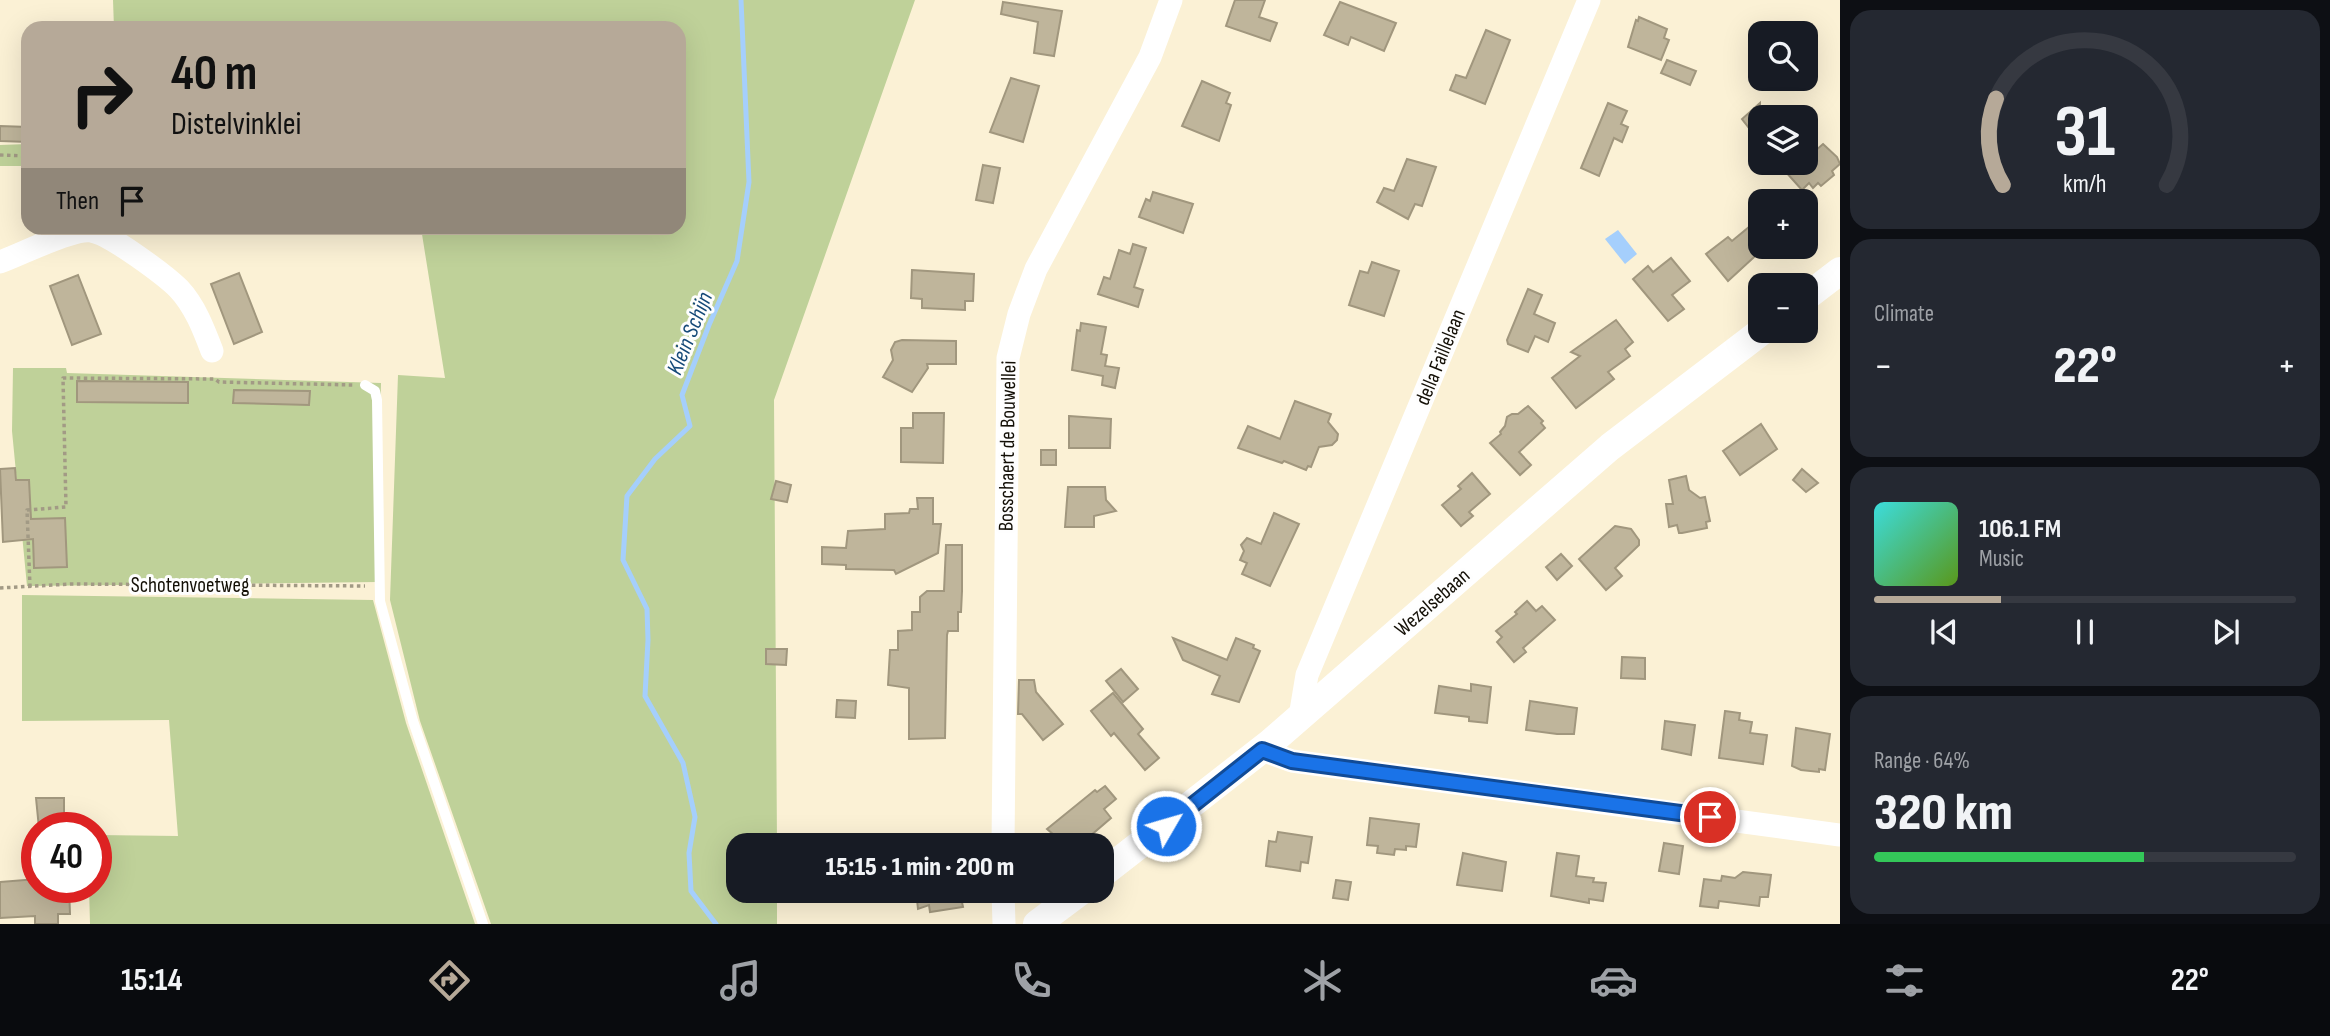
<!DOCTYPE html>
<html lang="en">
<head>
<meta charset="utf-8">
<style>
	:root { --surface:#171b24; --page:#242831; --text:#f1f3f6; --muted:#9ea1a6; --line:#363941; --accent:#b6a998 }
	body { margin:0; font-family:"Sofia Sans Condensed",sans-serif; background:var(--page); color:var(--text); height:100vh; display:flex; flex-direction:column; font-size:26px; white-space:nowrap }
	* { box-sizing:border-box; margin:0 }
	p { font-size:23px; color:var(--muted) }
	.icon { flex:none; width:38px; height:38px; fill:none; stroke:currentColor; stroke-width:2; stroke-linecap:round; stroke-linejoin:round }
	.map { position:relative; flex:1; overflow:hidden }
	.side { display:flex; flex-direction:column; gap:10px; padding:10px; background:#0d0f14; width:490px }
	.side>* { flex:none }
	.banner { position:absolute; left:21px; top:21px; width:665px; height:214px; border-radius:21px; box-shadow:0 7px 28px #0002; background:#b6a998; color:#111; overflow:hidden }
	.fabs { position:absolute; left:1748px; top:21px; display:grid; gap:14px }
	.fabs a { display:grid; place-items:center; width:70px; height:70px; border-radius:14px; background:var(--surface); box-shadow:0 7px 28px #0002; font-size:35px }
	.speed { position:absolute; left:21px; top:812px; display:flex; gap:14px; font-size:35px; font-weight:700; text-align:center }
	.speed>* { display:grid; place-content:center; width:91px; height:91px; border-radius:50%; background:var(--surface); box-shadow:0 7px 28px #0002; line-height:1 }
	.speed .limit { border:10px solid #d22; background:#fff; color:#111 }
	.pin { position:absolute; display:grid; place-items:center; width:60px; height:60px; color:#fff; margin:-30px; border:4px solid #fff; border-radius:50%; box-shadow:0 2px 7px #0007 }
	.me { position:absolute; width:77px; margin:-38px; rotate:52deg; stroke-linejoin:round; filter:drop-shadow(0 0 5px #0008) }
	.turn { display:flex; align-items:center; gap:24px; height:147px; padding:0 35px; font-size:32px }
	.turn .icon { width:91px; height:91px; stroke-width:2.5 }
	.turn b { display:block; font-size:49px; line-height:60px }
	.then { display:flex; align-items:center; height:66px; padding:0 35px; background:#0003; gap:14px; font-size:26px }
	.big { font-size:52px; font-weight:800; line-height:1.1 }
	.side .widget { flex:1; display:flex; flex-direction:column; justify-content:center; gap:10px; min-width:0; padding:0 24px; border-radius:21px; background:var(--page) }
	.side .dial { align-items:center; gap:0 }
	.dial svg { height:182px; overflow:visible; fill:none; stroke:var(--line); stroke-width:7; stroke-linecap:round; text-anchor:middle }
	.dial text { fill:var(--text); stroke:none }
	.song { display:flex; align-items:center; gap:21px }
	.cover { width:84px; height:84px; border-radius:10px; background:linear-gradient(135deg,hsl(180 70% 55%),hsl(90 70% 35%)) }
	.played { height:7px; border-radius:4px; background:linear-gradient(90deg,var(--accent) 30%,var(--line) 30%) }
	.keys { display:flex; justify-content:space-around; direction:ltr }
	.heat { display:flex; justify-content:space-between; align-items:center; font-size:38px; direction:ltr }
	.charge { height:10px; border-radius:5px; background:linear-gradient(90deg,#34c759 64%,var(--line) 0) }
	.trip { position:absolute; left:726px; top:833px; width:388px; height:70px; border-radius:21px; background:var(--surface); box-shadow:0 7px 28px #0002; font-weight:800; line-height:70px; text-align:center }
	.tab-bar { display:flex; height:112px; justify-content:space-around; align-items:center; background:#090b0e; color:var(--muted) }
	.tab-bar .icon { width:49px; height:49px }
	.tab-bar .active { color:var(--accent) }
	.tab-bar b { font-size:32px; color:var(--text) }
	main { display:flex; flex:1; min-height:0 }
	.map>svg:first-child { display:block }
	.green { fill:#bfd199 }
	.water { fill:#a5cffc }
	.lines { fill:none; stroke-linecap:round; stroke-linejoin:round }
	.stream { stroke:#a5cffc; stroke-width:5 }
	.building { fill:#bfb59b; stroke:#a1977e; stroke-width:2 }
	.path { stroke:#a29a85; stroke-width:3.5; stroke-dasharray:3.5 3.5; stroke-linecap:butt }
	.service { stroke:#fff; stroke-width:10 }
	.minor { stroke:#fff; stroke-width:23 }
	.tertiary { stroke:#fff; stroke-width:28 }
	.route-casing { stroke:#114b97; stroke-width:18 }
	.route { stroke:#1a73e8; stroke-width:12 }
	.labels { text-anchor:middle; stroke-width:6; stroke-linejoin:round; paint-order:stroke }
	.street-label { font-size:21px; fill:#130f06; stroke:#fefefe }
	.water-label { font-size:23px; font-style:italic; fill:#164a78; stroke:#fefefe }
</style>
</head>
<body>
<main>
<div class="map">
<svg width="1840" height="924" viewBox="0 0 1840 924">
	<rect width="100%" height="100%" fill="#fbf1d5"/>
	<g class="green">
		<polygon points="113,0 915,0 774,400 777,845 738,845 738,891 777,891 777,924 491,924 420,721 390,600 398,375 445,378 421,228 679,228 679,28 114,28"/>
		<polygon points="28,144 28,166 0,166 0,145"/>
		<polygon points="13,368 66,368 67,373 381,383 377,582 27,586 12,431"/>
		<polygon points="22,595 373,600 406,723 475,924 90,924 89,887 96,887 96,835 178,836 169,720 22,721"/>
	</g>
	<polygon class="water" points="1618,230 1637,254 1625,264 1605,239"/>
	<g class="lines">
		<polyline class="stream" points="716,924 691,891 689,853 695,817 683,763 645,696 648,640 647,609 623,560 627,496 655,459 690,426 682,395 709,325 737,261 749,182 741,0"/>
	</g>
	<g class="building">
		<polygon points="1235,0 1265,0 1259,17 1277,23 1270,41 1226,26"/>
		<polygon points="1003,2 1062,11 1054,56 1034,53 1038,22 1001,14"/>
		<polygon points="1340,2 1396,23 1384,51 1351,37 1348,45 1324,35"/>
		<polygon points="1639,17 1667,29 1664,38 1669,40 1661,60 1628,47 1636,20 1638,21"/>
		<polygon points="1486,30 1510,40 1485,104 1450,90 1456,75 1466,78"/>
		<polygon points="1667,60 1696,71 1690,85 1661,73"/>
		<polygon points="1011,78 1039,86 1023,142 990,132"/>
		<polygon points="1202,81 1230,93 1226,103 1231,105 1219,141 1182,126"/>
		<polygon points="1608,103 1627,111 1621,124 1628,127 1622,142 1614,138 1599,176 1581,168"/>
		<polygon points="1760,103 1760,142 1742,119"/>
		<polygon points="0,126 28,127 28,142 0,141"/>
		<polygon points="1823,144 1837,157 1840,164 1832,171 1834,175 1821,186 1818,183 1813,188 1809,183 1802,190 1785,171 1794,163 1806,163 1806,159"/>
		<polygon points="1407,159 1436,167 1422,206 1415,204 1408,219 1377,202 1384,188 1394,191"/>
		<polygon points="983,165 1000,168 993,203 976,200"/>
		<polygon points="1153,192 1193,204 1183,233 1139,217 1146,199 1150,201"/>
		<polygon points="1749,227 1760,242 1760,247 1765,247 1728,281 1706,254 1728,237 1732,241"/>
		<polygon points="1133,244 1146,248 1134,287 1143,290 1138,307 1098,294 1104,277 1110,279 1119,250 1130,254"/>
		<polygon points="1671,258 1690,281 1672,295 1684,309 1668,321 1633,279 1648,266 1653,272"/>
		<polygon points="1372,262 1399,271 1384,316 1349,305 1360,271 1368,273"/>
		<polygon points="912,270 974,274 973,301 965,301 965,310 922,308 922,299 911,298"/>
		<polygon points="239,273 262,332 234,344 211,284"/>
		<polygon points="78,275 101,334 72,345 50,286"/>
		<polygon points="1528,289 1542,295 1534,314 1555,323 1548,342 1535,336 1528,352 1508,344 1507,340"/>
		<polygon points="1616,320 1633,342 1625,349 1630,356 1608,372 1614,379 1576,408 1552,378 1580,356 1571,352"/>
		<polygon points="1081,323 1106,327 1101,354 1107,355 1105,366 1119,368 1115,388 1102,385 1103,376 1072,370 1077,330 1080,331"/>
		<polygon points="902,340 956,341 956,364 927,364 928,368 912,392 883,377 893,360 891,350 895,342"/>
		<polygon points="77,381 188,382 188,403 77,402"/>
		<polygon points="234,390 310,391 309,405 233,403"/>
		<polygon points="1295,401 1331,414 1328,422 1338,434 1337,440 1332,445 1319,447 1311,467 1308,466 1306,470 1284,461 1282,463 1238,448 1248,426 1280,439"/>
		<polygon points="1528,406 1543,421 1541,423 1545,428 1519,452 1531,465 1520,475 1490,443 1501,434 1500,432 1505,426 1507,417 1512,414 1518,414"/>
		<polygon points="913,413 944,413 943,463 901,462 901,428 913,428"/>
		<polygon points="1069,416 1111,419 1110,448 1069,448"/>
		<polygon points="1761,424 1777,449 1740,475 1723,451"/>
		<rect x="1041" y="450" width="15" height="15"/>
		<polygon points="15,468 16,480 29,480 31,519 65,518 67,567 34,568 33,539 3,542 0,469"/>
		<polygon points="1802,469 1818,483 1806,492 1793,480"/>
		<polygon points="1472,473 1490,494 1469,512 1473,516 1461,526 1442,505 1461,489 1458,486"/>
		<polygon points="1686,476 1689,490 1700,498 1705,497 1710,521 1706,522 1707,528 1682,533 1679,533 1677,525 1669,527 1666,504 1673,504 1669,480"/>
		<polygon points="776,481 791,485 787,502 771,499"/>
		<polygon points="1068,487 1105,487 1106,500 1116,511 1094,516 1094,527 1065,527"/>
		<polygon points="917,498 933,498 933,524 941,524 938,553 896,574 894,570 846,569 846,565 822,564 822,547 846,548 848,531 885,529 885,514 909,513 910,509 918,509"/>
		<polygon points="1274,513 1299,524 1270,586 1242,574 1247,563 1240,560 1244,551 1241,545 1247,538 1261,544"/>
		<polygon points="1615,526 1631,529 1639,540 1639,545 1615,568 1622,576 1606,590 1579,559"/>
		<polygon points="946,545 962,545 962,591 961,612 958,612 958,631 948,631 947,635 945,738 909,739 909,688 888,685 890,650 898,650 898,631 912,630 912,612 920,612 920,597 927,591 944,591"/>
		<polygon points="1561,554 1572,566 1557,580 1546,567"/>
		<polygon points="1527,601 1536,611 1542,606 1555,620 1523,648 1526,652 1514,662 1497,642 1502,637 1496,631 1517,614 1515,612"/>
		<polygon points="1173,638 1227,660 1236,638 1254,645 1253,648 1260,651 1239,702 1212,694 1220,676 1183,660"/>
		<polygon points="766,649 787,649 786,665 766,664"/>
		<polygon points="1622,657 1645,658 1645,679 1621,678"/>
		<polygon points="1121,669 1138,689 1123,702 1106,681"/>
		<polygon points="1019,680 1034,680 1036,692 1063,724 1043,740 1022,714 1018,714"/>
		<polygon points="1471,684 1491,687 1487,723 1469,721 1469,717 1435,713 1439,686 1471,691"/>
		<polygon points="1113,693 1143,729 1138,734 1159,758 1145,770 1114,733 1111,736 1091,711"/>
		<polygon points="837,700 856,701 855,718 836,717"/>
		<polygon points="1530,701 1577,708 1574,734 1557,734 1526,730"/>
		<polygon points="1725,711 1740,713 1739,720 1752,722 1750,733 1767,735 1763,764 1719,758"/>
		<polygon points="1665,721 1695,725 1691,755 1662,749"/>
		<polygon points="1796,728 1830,734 1825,770 1819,769 1819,772 1801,770 1792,766"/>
		<polygon points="1105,786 1116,799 1104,809 1111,818 1090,836 1076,840 1069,845 1041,845 1054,835 1047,829 1095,790 1097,792"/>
		<polygon points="36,798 64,798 64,828 39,828"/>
		<polygon points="1370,818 1419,824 1416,847 1406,846 1406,850 1395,849 1394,855 1377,853 1378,846 1367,845"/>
		<polygon points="1278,832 1312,837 1308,863 1301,862 1300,871 1266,866 1269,841 1276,842"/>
		<polygon points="1664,843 1683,846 1679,874 1659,871"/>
		<polygon points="1463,853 1506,862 1502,891 1457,885"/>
		<polygon points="1557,853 1579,856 1576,876 1594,878 1593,882 1606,883 1603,901 1589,899 1589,903 1551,896"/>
		<polygon points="1743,872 1771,875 1768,897 1760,897 1759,906 1719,901 1718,908 1700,906 1704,879 1721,881 1722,876 1735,878"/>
		<polygon points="37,879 37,887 69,887 70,914 58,914 58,924 35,924 35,916 0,918 0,882"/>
		<polygon points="1336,880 1351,882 1348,900 1333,898"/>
		<polygon points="916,891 963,891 960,893 963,907 930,912 929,905 918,909"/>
	</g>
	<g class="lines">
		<g class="path">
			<polyline points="0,155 28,156"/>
			<polyline points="30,587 27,510 66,507 63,378 215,379 219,382 353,385"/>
			<polyline points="0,588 71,584 365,586"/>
		</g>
		<polyline class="service" points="365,385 375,391 377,400 380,601 413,721 483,924"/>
		<g class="minor">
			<path d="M0,262c20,-7 72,-34 91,-31 18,2 75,45 88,58 16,17 25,41 33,62"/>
			<polyline points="1300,717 1307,675 1589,0"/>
			<polyline points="1262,750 1292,761 1840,835"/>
			<polyline points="1003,845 1008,358 1019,314 1036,269 1150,57 1171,0"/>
			<polyline points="1003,891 1004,924"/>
		</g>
		<g class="tertiary">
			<polyline points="1806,297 1840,271"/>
			<polyline points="1102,874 1270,743 1610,447 1762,331"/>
			<polyline points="1037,924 1081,891"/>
		</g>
	</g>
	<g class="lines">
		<g class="route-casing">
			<polyline id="route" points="1166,826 1262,750 1292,761 1710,817"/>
		</g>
		<use href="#route" class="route"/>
	</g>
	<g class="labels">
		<g class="street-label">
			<text transform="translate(1440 357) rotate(-68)" y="7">della Faillelaan</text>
			<text transform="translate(1007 446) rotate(-89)" y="7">Bosschaert de Bouwellei</text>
			<text x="190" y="592">Schotenvoetweg</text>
			<text transform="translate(1432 602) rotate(-41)" y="7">Wezelsebaan</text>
		</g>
		<g class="water-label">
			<text transform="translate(689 333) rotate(-68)" y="8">Klein Schijn</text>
		</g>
	</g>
</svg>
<div class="fabs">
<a><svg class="icon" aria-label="search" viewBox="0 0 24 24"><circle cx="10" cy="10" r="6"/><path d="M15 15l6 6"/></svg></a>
<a><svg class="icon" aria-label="layers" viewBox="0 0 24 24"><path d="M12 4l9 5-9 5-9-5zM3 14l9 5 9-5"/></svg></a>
<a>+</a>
<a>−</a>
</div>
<div class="speed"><div class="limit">40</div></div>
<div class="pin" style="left:1710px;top:817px;background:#d93025"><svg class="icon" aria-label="arrive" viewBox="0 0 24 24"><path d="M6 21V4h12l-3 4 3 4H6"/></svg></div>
<svg class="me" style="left:1166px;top:826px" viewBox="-20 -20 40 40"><circle r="17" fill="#1a73e8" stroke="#fff" stroke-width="3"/><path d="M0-11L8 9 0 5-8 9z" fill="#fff"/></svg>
<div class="trip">15:15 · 1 min · 200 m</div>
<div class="banner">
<div class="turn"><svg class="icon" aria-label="right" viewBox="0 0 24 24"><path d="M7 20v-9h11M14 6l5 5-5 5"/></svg><div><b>40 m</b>Distelvinklei</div></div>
<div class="then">Then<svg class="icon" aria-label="arrive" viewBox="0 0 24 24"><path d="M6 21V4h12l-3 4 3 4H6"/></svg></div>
</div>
</div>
<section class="side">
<div class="widget dial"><svg viewBox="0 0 100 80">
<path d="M14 69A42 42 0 1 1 86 69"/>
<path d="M14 69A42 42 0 0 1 11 31" stroke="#b6a998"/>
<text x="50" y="56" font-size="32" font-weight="700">31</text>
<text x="50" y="72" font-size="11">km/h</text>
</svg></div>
<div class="widget"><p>Climate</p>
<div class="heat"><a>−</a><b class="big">22°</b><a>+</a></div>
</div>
<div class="widget">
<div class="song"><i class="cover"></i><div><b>106.1 FM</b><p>Music</p></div></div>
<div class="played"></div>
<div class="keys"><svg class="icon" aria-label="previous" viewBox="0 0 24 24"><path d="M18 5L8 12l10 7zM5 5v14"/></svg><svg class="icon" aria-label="pause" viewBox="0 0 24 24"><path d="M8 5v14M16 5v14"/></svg><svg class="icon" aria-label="next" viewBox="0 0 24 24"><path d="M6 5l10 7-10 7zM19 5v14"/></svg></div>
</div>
<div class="widget"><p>Range · 64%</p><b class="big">320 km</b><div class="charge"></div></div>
</section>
</main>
<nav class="tab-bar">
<b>15:14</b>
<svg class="icon active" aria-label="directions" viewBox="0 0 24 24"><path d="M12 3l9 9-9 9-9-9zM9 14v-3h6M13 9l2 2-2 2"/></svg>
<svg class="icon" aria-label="music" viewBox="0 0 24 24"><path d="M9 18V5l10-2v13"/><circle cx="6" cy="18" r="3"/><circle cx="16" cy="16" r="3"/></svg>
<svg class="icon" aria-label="phone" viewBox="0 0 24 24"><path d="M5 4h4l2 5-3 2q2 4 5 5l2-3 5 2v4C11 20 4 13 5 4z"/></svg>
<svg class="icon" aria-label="climate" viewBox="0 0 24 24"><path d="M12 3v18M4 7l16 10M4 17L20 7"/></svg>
<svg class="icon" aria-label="car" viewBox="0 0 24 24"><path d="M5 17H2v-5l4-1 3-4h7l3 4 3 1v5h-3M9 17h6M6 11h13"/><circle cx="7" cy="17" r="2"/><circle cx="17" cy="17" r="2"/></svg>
<svg class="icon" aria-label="filters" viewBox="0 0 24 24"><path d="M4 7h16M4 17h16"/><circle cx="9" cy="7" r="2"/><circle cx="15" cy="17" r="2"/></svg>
<b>22°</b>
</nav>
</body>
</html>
